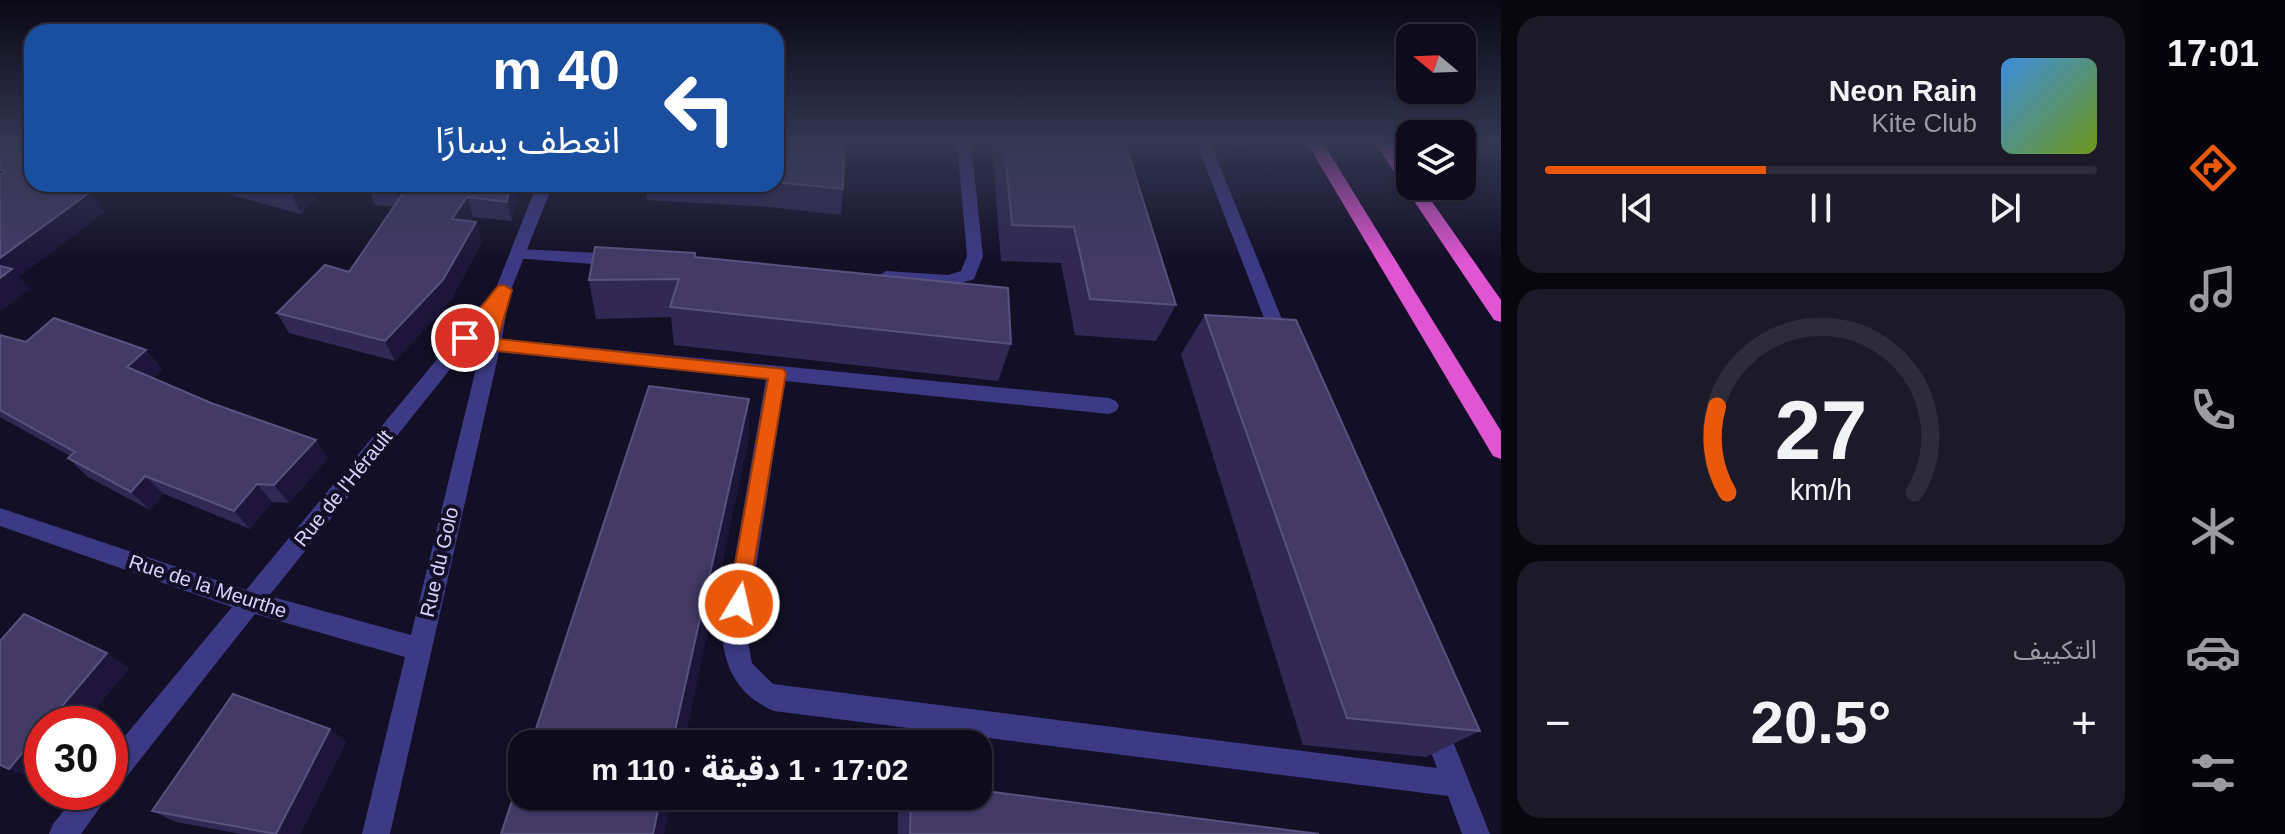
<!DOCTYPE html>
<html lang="ar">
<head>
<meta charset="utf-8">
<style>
	:root { --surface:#0e0b1c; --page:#1c1929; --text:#f1f3f6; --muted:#9b9ba3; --line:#2e2b3b; --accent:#ea580c }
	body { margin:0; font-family:Arial,"Noto Sans Arabic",sans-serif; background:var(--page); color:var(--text); direction:rtl; height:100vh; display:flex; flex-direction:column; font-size:30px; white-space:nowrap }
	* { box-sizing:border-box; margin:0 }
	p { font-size:26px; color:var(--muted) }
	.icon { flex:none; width:44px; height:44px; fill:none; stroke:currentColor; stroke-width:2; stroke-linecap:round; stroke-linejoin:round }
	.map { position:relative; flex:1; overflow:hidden; direction:ltr }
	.details { display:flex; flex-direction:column; gap:16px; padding:16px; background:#08060f; width:640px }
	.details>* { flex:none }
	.guide { position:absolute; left:24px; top:24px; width:760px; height:168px; border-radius:24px; box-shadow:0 2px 6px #0004,0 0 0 2px var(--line); direction:rtl; background:#1a4fa0; color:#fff; overflow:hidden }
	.needle { width:52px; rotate:289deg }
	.controls { position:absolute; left:1396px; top:24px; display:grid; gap:16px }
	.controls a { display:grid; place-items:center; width:80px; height:80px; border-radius:16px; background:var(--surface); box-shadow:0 2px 6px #0004,0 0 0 2px var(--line); font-size:40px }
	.speed { position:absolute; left:24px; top:706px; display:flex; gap:16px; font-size:40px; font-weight:700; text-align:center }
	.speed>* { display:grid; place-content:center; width:104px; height:104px; border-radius:50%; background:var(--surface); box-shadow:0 2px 6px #0004,0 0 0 2px var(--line); line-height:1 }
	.speed .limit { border:12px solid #d22; background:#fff; color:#111 }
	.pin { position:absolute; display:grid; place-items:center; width:68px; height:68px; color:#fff; margin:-34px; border:4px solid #fff; border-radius:50%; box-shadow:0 2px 8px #0007 }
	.me { position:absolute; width:88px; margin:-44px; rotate:9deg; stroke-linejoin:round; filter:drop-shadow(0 0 6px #0008) }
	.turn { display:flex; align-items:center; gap:28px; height:168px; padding:0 32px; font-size:36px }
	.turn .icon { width:104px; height:104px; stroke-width:2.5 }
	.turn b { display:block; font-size:56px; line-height:68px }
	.big { font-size:60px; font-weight:800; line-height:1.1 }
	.details .tile { flex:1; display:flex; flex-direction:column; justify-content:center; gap:12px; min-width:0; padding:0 28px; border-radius:24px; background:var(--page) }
	.details .dial { align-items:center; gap:0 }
	.dial svg { height:208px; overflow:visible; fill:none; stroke:var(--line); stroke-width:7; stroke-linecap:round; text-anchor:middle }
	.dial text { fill:var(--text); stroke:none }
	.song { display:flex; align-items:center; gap:24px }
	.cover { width:96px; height:96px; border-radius:12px; background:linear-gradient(135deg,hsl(210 70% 55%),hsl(80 70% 35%)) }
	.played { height:8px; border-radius:4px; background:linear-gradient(90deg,var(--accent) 40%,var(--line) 40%) }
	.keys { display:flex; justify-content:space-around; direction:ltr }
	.heat { display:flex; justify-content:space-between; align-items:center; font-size:44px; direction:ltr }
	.trip { position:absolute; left:508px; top:730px; width:484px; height:80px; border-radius:24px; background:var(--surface); box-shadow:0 2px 6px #0004,0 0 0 2px var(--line); font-weight:800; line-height:80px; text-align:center; direction:rtl }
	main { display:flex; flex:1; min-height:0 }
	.tabs { display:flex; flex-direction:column; width:144px; justify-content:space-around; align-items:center; background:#06040b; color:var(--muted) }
	.tabs .icon { width:56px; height:56px }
	.tabs .on { color:var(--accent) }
	.tabs b { font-size:36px; color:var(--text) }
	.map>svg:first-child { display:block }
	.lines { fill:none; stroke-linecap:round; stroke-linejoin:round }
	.path { stroke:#2fb8b0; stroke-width:4; stroke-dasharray:3 5; stroke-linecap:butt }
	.service { fill:#3d3a85; fill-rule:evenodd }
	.minor { fill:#3d3a85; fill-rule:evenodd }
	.trunk { fill:#e055d1; fill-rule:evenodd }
	.wall { fill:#312854 }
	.shaded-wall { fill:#1d163a }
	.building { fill:#433a66; stroke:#5a527e; stroke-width:2 }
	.route { fill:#ea580c; stroke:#983908; stroke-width:2 }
	.labels { text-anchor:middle; stroke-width:8; stroke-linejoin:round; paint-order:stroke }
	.street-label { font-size:20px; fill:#d9d4ff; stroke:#130f26 }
</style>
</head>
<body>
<main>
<nav class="tabs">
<b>17:01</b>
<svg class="icon on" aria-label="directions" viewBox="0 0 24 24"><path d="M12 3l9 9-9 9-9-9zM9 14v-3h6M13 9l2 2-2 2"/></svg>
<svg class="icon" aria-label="music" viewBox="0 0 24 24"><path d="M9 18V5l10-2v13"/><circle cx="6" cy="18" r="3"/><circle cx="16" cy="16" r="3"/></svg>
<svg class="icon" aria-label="phone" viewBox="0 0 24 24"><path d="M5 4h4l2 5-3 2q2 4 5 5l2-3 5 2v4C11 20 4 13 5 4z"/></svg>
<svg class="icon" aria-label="climate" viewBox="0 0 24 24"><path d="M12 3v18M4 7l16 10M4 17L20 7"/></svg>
<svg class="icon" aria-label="car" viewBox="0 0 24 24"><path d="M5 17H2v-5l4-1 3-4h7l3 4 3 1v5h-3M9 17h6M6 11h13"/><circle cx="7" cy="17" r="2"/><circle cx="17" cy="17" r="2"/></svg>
<svg class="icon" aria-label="filters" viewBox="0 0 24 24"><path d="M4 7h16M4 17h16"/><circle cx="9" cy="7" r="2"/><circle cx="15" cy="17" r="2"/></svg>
</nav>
<section class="details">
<div class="tile">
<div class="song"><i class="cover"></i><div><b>Neon Rain</b><p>Kite Club</p></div></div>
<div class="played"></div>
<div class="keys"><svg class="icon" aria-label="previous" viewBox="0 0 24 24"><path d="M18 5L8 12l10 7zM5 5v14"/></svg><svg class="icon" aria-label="pause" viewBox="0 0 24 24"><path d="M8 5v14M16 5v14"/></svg><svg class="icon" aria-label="next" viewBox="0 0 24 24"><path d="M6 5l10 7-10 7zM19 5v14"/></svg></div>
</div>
<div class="tile dial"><svg viewBox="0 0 100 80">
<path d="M14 69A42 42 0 1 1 86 69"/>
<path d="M14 69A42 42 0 0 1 10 36" stroke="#ea580c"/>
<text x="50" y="56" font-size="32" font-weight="700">27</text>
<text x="50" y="72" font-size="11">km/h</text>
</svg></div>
<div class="tile"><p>التكييف</p>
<div class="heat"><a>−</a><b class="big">20.5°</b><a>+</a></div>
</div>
</section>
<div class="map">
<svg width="1501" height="834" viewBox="0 0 1501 834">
	<rect width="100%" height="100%" fill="#130f26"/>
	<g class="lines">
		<polyline class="path" points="1240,143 1243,148"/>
		<g class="service">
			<polygon points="957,143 971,143 983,256 974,279 949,287 880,281 877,277 886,271 948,275 961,271 967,256"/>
			<polygon points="519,249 619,254 627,260 619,266 513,258 511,254 513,250"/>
		</g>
		<g class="minor">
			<polygon points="1200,144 1210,144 1212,147 1292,344 1290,349 1283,351 1274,344 1198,147"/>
			<path d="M537,184h16l-44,111 -7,44 607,59 7,3 3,5 -3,5 -7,3 -324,-33 -39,251 6,31 21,21 664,84 -17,-45 4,-9 9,-4 9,4 48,120h-28l-14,-38 -674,-85c-35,-15 -50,-42 -52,-79l44,-253 -267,-27 -109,482h-28l43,-177 -150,-43 -135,171 -10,4v-35l122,-147 -232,-81v-18l246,82 250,-302zM487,323l-8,21 2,4 -70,287 -142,-39z"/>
			<polygon points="110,790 111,792 81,834 49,834 53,824 79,792"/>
		</g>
		<g class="trunk">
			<polygon points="1307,143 1323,143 1501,431 1501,459 1493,456"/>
			<polygon points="1375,143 1391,143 1410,171 1410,186 1421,186 1501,300 1501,322 1494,320"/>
		</g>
	</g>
	<g class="wall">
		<polygon points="776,143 843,189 841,215 768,207 647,200 645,184 776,184"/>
		<polygon points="992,143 1125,143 1176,305 1156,341 1075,335 1061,263 1001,261"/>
		<polygon points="225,184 329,184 301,214 231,195"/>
		<polygon points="367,184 514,184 517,195 512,221 473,217 470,222 482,242 451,300 395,361 289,333 277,313 349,272 394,207 375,205"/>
		<polygon points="695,257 1011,344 998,381 674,345 671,317 596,319 589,280"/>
		<polygon points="1205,315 1480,731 1426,757 1303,745 1181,354"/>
		<polygon points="0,335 26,342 146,350 162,369 153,378 328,458 289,503 272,502 250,529 164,494 150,510 88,477 68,458 70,456 0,417"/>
		<polygon points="330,729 346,742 300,834 241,834 176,822 152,811"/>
		<polygon points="903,796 978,796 1319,834 898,834 898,804"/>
	</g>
	<g class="shaded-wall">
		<polygon points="63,184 104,184 91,194 105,212 19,277 30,289 0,312 0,258"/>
		<polygon points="301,184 329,184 301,214 291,194"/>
		<polygon points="510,184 514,184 517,195 512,221 507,202"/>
		<polygon points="467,197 473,217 459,239 452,219"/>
		<polygon points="476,222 482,242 451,300 395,361 385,341"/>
		<polygon points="146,350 162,369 144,386 127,367"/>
		<polygon points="749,399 749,438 684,744 672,744"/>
		<polygon points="316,440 328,458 289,503 274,485"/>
		<polygon points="145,476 164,494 150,510 131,492"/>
		<polygon points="257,484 272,502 250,529 234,511"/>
		<polygon points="107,653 130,668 83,724 47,724"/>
		<polygon points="42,729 42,774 37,780 9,769"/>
		<polygon points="330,729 346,742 300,834 276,834"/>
		<polygon points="661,796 673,796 664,834 653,834"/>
	</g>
	<g class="building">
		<polygon points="6,143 32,143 32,184 63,184 60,186 90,192 0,258 0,175 6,171 0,170 0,147"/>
		<polygon points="776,143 844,143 843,189 776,182"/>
		<polygon points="1004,143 1125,143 1176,305 1090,299 1074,227 1012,225"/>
		<polygon points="253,184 301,184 291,194"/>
		<polygon points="367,184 510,184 507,202 467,197 452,219 476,222 443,280 385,341 277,313 325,265 349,272 406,189"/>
		<polygon points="595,247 695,253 695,257 1008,288 1011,344 670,307 679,279 589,280"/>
		<polygon points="0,266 12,269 0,278"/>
		<polygon points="1205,315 1296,320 1480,731 1347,718"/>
		<polygon points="54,318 146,350 127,367 211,403 316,440 274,485 257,484 234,511 145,476 131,492 68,458 75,452 0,410 0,335 26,342"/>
		<polygon points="649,386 749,399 672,744 531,744"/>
		<polygon points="24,614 107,653 47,724 42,724 42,729 9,769 0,765 0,641"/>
		<polygon points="233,694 330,729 276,834 152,811"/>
		<polygon points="522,771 522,796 661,796 653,834 501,834"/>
		<polygon points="978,790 1319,834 910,834 911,796 978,796"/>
	</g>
	<linearGradient id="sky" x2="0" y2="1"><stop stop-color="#0a0815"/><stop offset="0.55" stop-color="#333752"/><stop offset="1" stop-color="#333752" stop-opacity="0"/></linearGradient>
	<rect width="1501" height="260" fill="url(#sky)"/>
	<polygon class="route" points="504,285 512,290 498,339 783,369 786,373 746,611 739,614 731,611 728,604 768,379 488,350 480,344 486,323 471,342 459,342 457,338 459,334 498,286"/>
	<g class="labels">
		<g class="street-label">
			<text transform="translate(343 488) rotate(-51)" y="7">Rue de l'Hérault</text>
			<text transform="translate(439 562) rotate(-77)" y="7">Rue du Golo</text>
			<text transform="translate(208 586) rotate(18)" y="7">Rue de la Meurthe</text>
		</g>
	</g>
</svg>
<div class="controls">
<a><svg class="needle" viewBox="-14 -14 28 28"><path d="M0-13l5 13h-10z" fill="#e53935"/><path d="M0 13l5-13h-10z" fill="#9b9ba3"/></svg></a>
<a><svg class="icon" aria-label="layers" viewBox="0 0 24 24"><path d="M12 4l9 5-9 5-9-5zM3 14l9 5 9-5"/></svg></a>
</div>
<div class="speed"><div class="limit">30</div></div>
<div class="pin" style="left:465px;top:338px;background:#d93025"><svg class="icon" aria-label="arrive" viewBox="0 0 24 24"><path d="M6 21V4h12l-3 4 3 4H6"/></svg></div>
<svg class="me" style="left:739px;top:604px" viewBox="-20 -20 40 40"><circle r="17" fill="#ea580c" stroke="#fff" stroke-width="3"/><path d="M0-11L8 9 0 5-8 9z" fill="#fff"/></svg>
<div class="trip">17:02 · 1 دقيقة · 110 m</div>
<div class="guide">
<div class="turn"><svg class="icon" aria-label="left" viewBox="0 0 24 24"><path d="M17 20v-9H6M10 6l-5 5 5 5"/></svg><div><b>40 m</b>انعطف يسارًا</div></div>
</div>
</div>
</main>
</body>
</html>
